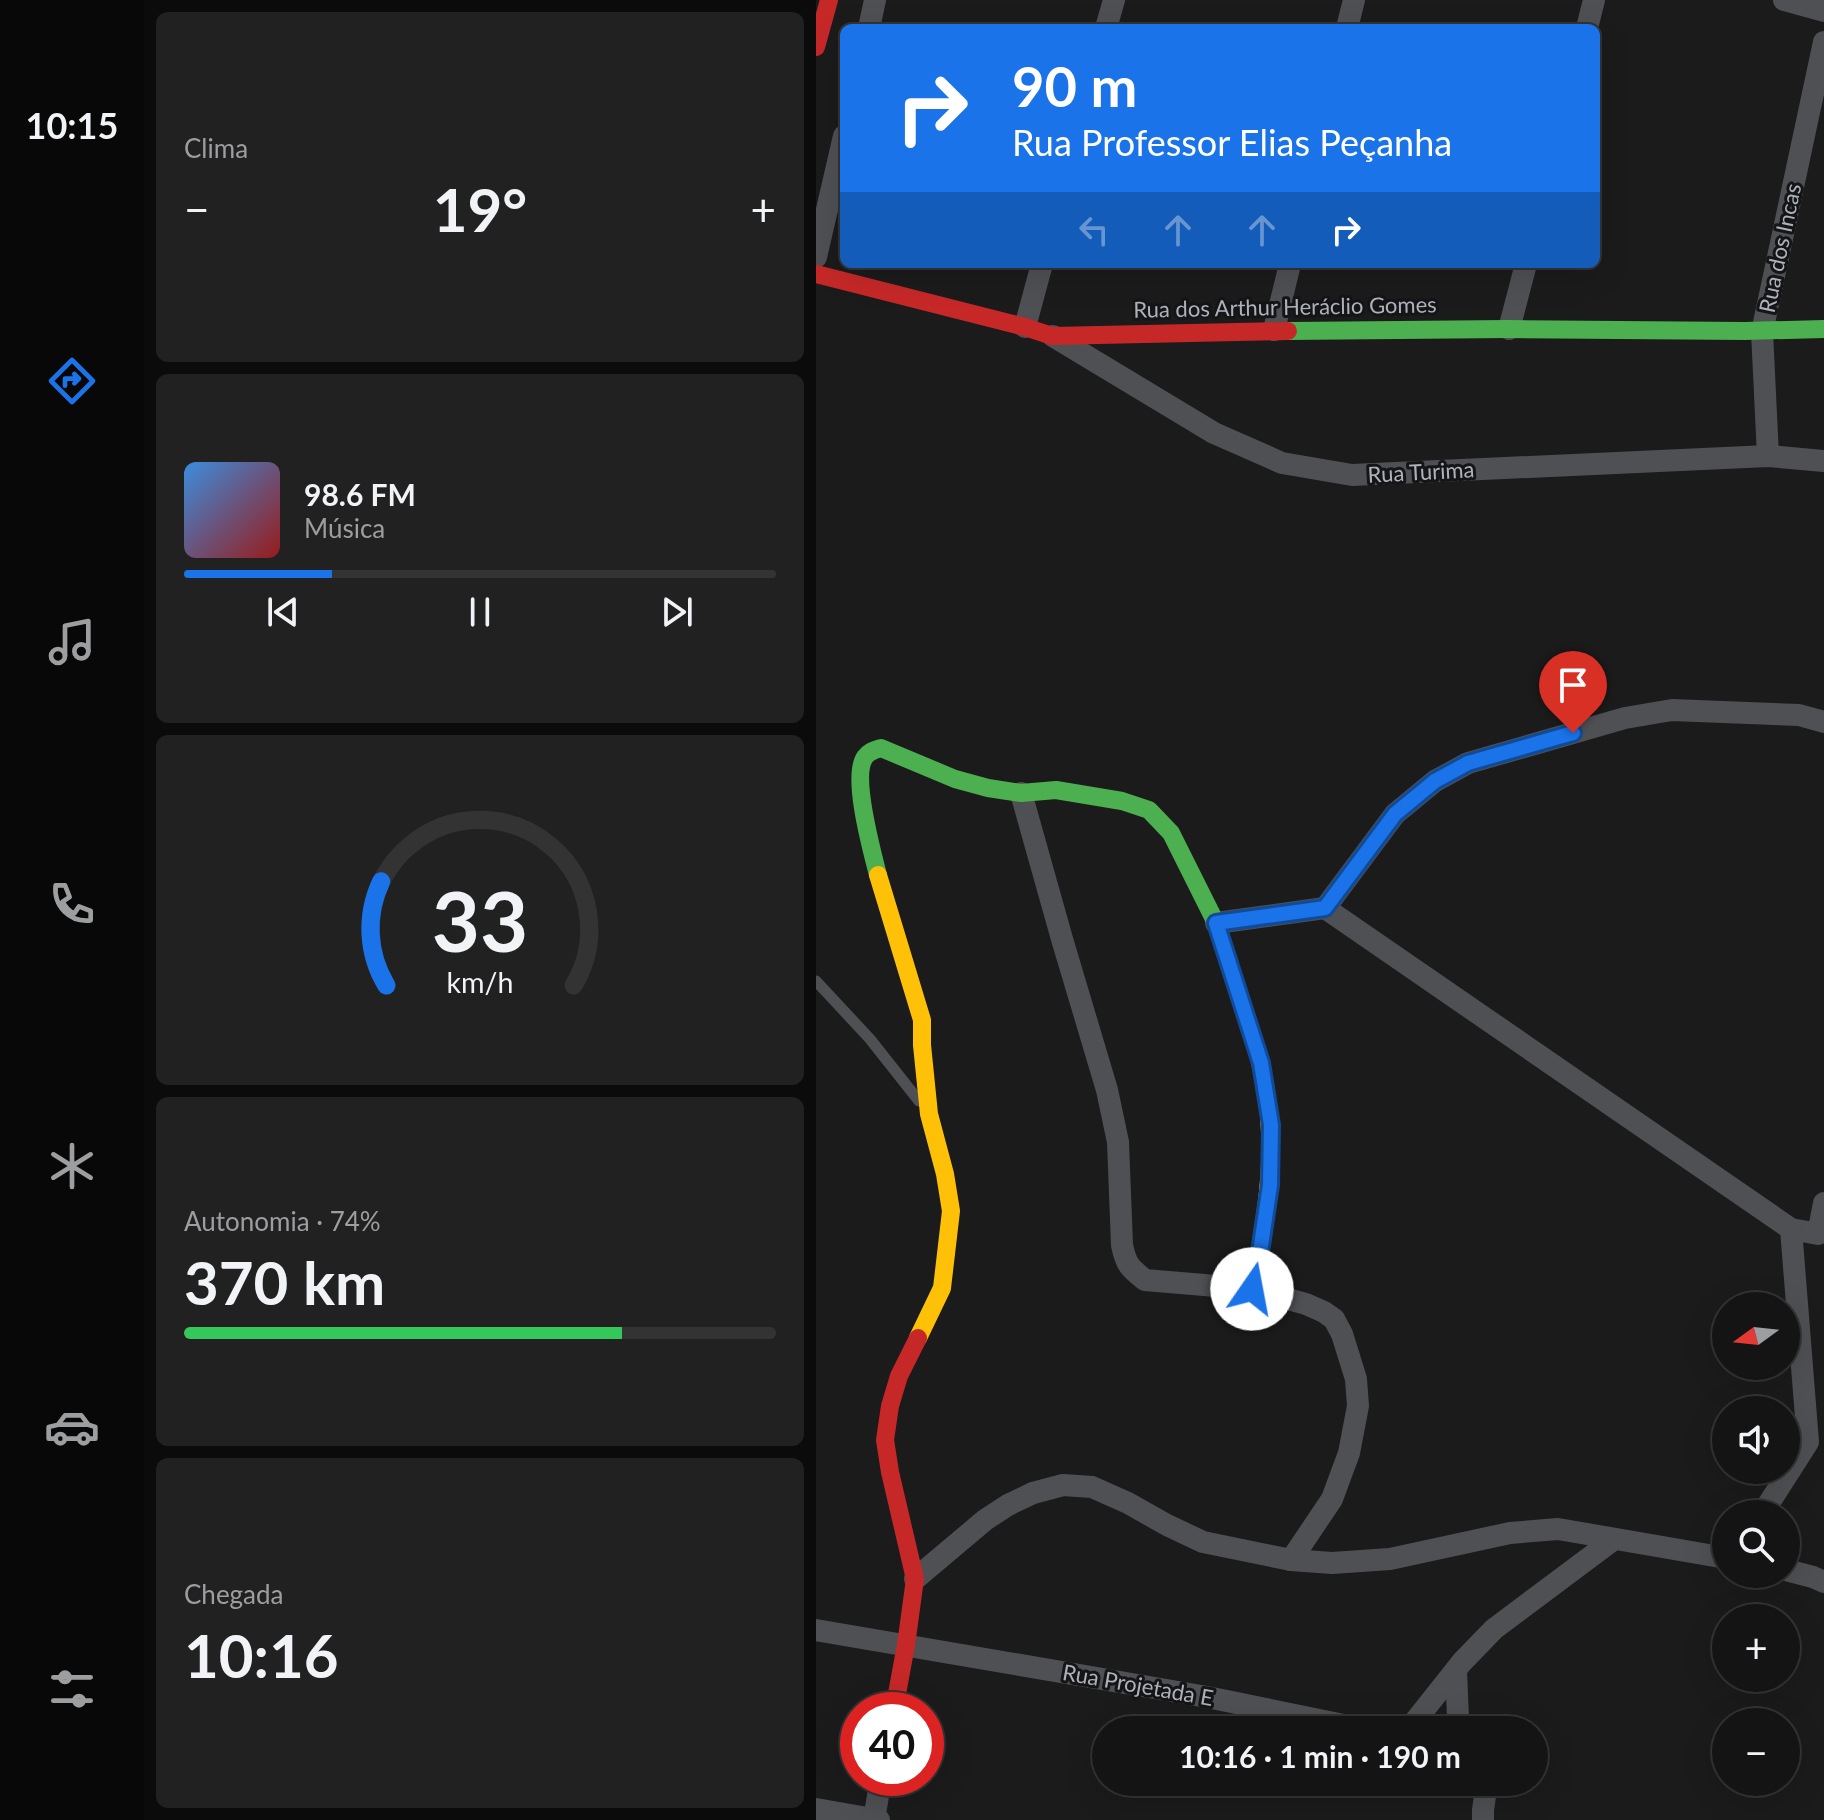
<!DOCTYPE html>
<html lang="pt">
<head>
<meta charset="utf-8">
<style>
	:root { --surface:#141414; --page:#212122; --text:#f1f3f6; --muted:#9d9ea0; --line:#333334; --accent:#1a73e8 }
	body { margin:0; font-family:Lato,sans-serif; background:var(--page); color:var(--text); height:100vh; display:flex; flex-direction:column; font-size:30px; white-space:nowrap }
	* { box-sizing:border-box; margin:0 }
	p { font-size:26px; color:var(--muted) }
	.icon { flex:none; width:44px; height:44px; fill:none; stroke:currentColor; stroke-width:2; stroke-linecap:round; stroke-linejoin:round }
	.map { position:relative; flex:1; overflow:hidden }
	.side { display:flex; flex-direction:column; gap:12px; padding:12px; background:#0b0b0b; width:672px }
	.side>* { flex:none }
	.banner { position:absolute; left:24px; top:24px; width:760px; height:244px; border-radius:12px; box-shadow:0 8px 32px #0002,0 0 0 2px var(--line); background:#1a73e8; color:#fff; overflow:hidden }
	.needle { width:52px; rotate:255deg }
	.fabs { position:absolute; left:896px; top:1292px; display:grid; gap:16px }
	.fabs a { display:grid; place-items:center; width:88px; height:88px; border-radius:50%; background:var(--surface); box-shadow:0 8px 32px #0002,0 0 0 2px var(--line); font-size:40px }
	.speed { position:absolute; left:24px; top:1692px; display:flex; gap:16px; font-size:40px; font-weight:700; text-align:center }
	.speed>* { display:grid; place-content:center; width:104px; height:104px; border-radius:50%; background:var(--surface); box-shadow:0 8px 32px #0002,0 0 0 2px var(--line); line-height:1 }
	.speed .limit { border:12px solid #d22; background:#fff; color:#111 }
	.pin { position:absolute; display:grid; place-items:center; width:68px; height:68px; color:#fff; margin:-82px -34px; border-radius:50% 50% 50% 0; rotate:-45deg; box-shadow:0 0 8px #0007 }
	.pin .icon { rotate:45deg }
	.me { position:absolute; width:88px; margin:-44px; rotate:12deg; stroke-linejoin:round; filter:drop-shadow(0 0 6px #0008) }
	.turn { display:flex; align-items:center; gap:28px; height:168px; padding:0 40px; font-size:36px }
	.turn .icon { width:104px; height:104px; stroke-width:2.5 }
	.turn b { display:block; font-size:56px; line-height:68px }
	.lanes { display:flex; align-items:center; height:76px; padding:0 40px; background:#0003; justify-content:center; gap:40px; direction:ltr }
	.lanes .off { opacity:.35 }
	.big { font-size:60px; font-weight:700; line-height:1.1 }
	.side .tile { flex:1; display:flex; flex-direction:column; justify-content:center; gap:12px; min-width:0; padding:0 28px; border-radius:12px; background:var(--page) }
	.side .dial { align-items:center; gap:0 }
	.dial svg { height:208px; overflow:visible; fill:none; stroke:var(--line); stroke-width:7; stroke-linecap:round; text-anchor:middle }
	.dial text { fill:var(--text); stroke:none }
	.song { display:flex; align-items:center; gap:24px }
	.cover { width:96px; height:96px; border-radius:12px; background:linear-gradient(135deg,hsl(210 70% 55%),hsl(0 70% 35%)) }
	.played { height:8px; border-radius:4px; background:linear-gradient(90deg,var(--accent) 25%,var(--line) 25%) }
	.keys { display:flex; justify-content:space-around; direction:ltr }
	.heat { display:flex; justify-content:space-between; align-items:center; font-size:44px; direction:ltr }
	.charge { height:12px; border-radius:6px; background:linear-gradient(90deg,#34c759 74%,var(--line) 0) }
	.trip { position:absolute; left:276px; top:1716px; width:456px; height:80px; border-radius:40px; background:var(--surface); box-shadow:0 8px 32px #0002,0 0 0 2px var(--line); font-weight:700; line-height:80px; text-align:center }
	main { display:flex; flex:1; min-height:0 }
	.tabs { display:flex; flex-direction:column; width:144px; justify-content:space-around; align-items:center; background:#080808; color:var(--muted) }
	.tabs .icon { width:56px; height:56px }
	.tabs .selected { color:var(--accent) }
	.tabs b { font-size:36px; color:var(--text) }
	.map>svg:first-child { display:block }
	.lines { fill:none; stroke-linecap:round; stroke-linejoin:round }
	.lane { stroke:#4f5053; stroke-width:11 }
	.street { stroke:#4f5053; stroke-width:22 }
	.fast { stroke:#4caf50; stroke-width:18 }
	.slow { stroke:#ffc107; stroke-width:18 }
	.jam { stroke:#c62828; stroke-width:18 }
	.route-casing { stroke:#114b97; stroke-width:20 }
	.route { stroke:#1a73e8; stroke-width:14 }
	.labels { text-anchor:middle; stroke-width:6; stroke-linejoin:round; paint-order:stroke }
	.street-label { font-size:22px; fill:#adb2ba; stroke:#151517 }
</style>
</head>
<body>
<main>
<nav class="tabs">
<b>10:15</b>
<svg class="icon selected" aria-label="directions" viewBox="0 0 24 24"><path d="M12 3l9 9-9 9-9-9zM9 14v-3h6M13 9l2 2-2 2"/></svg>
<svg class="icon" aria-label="music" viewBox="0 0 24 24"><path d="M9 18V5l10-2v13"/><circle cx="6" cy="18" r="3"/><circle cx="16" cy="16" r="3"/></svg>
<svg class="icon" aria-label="phone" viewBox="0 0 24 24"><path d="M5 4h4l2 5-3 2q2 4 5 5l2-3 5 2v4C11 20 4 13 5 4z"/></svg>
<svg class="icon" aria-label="climate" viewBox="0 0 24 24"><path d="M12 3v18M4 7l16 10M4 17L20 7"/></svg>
<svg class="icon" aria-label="car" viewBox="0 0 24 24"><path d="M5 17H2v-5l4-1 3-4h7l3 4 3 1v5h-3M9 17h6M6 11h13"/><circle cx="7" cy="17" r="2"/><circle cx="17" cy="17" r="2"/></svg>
<svg class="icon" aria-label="filters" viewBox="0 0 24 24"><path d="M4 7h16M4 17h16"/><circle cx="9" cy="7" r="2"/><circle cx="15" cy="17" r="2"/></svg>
</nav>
<section class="side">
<div class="tile"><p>Clima</p>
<div class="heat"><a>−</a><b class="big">19°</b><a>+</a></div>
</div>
<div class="tile">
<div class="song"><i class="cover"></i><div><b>98.6 FM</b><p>Música</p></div></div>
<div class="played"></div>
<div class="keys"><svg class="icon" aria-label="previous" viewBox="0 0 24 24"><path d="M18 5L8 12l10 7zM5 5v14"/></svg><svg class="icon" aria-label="pause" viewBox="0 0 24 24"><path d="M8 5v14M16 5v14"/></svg><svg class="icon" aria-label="next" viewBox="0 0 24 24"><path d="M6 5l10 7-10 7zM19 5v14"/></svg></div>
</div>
<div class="tile dial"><svg viewBox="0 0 100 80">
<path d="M14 69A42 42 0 1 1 86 69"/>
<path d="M14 69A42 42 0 0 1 12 29" stroke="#1a73e8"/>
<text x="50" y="56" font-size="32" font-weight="700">33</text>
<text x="50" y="72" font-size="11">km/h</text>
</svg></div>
<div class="tile"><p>Autonomia · 74%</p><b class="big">370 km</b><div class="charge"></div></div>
<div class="tile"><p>Chegada</p><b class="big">10:16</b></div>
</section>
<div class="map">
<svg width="1008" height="1820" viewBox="0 0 1008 1820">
	<rect width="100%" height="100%" fill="#1b1b1b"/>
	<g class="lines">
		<polyline class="lane" points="0,981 54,1039 103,1101"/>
		<g class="street">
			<polyline points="968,0 1008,11"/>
			<polyline points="53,28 59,0"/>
			<polyline points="290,28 298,0"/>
			<polyline points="531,28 538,0"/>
			<polyline points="771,28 778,0"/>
			<polyline points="0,257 28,136"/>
			<polyline points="209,327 226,264"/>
			<polyline points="693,329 710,264"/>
			<polyline points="458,330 474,264"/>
			<polyline points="237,336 398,433 466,463 536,475 952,456 1008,461"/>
			<polyline points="952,456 946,332 1008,42"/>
			<path d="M205,793l41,146 45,151 11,52 4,103c4,20 8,23 23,35l107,9 54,15 18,8 10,7 8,15 14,45 2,27 -9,47 -17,46 -41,61"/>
			<polyline points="509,908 975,1229 1002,1234 1008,1203"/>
			<polyline points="400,923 509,908 579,814 619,781 652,763 809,718 856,710 983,715 1008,722"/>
			<polyline points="946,1514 992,1442 975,1229"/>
			<polyline points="970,1570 997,1577 1008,1582"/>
			<polyline points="99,1579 169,1520 192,1505 217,1493 247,1485 276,1487 312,1503 351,1525 387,1542 475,1560 516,1563 574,1559 694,1533 742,1529 910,1558"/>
			<polyline points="0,1630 391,1697 552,1730"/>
			<polyline points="640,1670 642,1718 644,1730"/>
			<polyline points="592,1730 646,1662 678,1629 797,1540"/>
			<polyline points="0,1809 63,1820"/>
			<polyline points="58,1820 65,1778"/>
			<polyline points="667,1820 667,1810 671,1782"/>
		</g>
		<g class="fast">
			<polyline points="472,331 692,329 929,331 1008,329"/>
			<path d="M62,875c-6,-24 -27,-99 -13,-118 4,-6 10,-7 16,-9l74,31 33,9 33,5 35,-3 66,11 27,9 22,23 45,90 40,125"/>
		</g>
		<g class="slow">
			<polyline points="62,875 106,1020 106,1045 113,1114 129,1174 135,1211 126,1288 102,1338"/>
			<path d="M436,1289c17,-79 29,-162 4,-241"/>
		</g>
		<g class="jam">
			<polyline points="0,47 13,0"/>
			<polyline points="0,274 209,327 236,336 472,331"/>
			<polyline points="78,1710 90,1645 99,1579 74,1472 69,1440 74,1406 83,1376 102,1338"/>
		</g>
	</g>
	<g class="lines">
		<g class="route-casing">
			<polyline id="route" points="436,1289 444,1252 454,1185 455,1125 445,1063 400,923 509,908 579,814 619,781 652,763 757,733"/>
		</g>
		<use href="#route" class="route"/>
	</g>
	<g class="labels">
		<g class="street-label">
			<text transform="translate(964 248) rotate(-78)" y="8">Rua dos Incas</text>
			<text transform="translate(469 307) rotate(-1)" y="8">Rua dos Arthur Heráclio Gomes</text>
			<text transform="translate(605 472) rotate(-3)" y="8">Rua Turima</text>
			<text transform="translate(322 1685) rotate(10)" y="8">Rua Projetada E</text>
		</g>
	</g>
</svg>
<div class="fabs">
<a><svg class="needle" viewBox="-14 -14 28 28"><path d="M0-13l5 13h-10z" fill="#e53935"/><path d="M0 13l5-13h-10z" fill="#9d9ea0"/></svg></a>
<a><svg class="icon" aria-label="sound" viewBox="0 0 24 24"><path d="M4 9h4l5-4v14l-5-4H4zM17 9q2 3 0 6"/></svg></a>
<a><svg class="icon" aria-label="search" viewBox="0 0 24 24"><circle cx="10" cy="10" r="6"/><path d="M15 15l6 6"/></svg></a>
<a>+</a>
<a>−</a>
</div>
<div class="speed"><div class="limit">40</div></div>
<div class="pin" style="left:757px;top:733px;background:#d93025"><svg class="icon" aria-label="arrive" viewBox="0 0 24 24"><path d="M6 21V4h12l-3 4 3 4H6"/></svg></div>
<svg class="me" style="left:436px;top:1289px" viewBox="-20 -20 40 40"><circle r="19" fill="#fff"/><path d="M0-13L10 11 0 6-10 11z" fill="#1a73e8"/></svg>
<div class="trip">10:16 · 1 min · 190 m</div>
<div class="banner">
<div class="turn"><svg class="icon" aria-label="right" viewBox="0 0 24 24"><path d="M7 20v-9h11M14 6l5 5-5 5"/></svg><div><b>90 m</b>Rua Professor Elias Peçanha</div></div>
<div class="lanes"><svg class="icon off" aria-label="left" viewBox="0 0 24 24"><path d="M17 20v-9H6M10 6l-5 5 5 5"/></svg><svg class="icon off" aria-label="ahead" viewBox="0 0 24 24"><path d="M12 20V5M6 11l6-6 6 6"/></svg><svg class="icon off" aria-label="ahead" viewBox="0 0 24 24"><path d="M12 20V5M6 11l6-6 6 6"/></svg><svg class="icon" aria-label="right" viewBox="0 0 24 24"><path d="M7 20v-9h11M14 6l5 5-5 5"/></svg></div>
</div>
</div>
</main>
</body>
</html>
